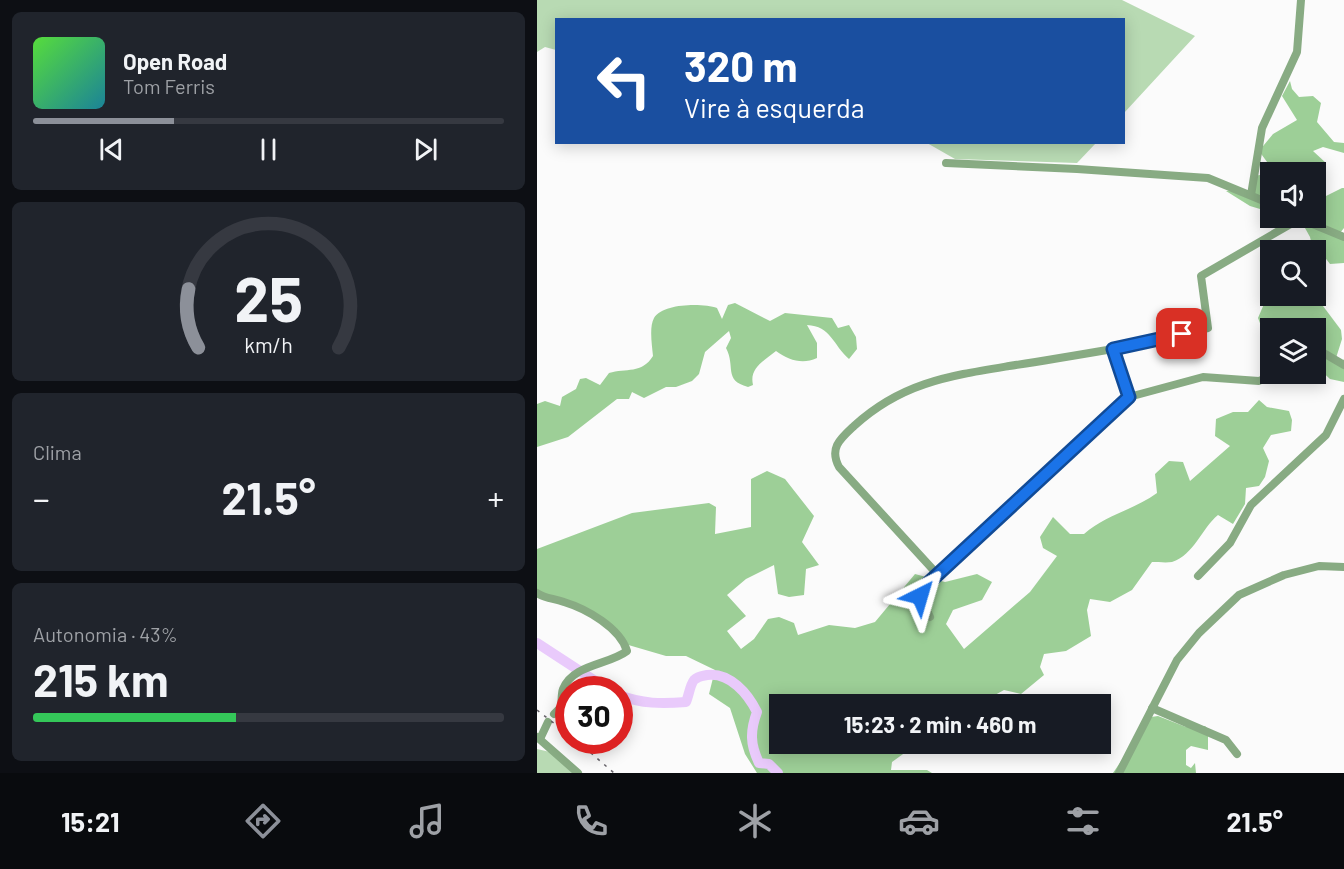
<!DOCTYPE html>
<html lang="pt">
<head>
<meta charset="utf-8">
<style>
	:root { --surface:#171b24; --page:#20242c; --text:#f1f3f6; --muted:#9ea1a6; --line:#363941; --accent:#8c9099 }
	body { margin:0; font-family:Barlow,sans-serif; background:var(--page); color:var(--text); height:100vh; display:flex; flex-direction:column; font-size:22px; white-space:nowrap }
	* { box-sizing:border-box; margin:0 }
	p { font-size:20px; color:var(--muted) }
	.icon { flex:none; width:33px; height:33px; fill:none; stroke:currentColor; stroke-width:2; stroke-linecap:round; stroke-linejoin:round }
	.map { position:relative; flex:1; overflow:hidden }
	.drawer { display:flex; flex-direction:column; gap:12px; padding:12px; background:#0d0f14; width:537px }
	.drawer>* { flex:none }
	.hud { position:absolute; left:18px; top:18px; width:570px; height:126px; border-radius:0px; box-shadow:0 3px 15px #0003; background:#1a4fa0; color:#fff; overflow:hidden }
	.tools { position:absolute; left:723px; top:162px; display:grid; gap:12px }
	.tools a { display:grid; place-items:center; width:66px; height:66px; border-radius:0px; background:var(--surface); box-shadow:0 3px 15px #0003; font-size:30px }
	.speed { position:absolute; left:18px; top:676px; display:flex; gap:12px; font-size:30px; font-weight:700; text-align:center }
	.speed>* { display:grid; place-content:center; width:78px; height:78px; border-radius:50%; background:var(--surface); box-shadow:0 3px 15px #0003; line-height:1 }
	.speed .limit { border:9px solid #d22; background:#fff; color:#111 }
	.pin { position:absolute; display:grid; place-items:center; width:51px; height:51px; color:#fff; margin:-26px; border-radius:12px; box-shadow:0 3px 9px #0006 }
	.me { position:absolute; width:66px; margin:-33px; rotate:40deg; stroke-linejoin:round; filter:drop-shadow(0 0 4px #0008) }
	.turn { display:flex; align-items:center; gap:21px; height:126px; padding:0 30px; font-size:27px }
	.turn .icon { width:78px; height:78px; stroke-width:2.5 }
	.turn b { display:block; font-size:42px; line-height:51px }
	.big { font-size:45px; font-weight:700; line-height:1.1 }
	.drawer .widget { flex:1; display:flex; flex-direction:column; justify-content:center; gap:9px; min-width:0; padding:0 21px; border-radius:9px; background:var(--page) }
	.drawer .dial { align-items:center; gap:0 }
	.dial svg { height:156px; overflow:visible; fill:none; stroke:var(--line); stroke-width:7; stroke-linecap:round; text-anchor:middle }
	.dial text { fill:var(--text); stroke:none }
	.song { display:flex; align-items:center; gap:18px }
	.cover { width:72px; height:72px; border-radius:9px; background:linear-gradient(135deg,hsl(110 70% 55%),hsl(190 70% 35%)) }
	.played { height:6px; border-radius:3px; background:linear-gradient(90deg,var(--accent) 30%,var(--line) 30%) }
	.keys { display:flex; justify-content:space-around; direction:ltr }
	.heat { display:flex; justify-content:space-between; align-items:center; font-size:33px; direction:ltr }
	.charge { height:9px; border-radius:4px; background:linear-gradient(90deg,#34c759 43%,var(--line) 0) }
	.trip { position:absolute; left:232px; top:694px; width:342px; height:60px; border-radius:0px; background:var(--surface); box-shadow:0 3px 15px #0003; font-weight:700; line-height:60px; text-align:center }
	.tabs { display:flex; height:96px; justify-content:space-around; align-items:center; background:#090b0e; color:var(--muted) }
	.tabs .icon { width:42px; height:42px }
	.tabs .selected { color:var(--accent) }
	.tabs b { font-size:27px; color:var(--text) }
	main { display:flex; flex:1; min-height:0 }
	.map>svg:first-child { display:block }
	.green { fill:#b8dab3 }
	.forest { fill:#9dcf97 }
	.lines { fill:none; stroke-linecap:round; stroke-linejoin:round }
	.river { stroke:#e9cafb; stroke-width:10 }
	.minor { stroke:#88ab83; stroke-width:8 }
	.rail { stroke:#666269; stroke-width:1.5; stroke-dasharray:3 6; stroke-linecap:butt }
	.route-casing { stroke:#114b97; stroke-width:15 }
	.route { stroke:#1a73e8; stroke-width:10 }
</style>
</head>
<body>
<main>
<section class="drawer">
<div class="widget">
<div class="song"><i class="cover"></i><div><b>Open Road</b><p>Tom Ferris</p></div></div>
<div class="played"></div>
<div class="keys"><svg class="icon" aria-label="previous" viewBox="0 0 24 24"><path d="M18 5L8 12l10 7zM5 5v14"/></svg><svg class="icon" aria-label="pause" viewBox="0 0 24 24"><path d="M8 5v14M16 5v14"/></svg><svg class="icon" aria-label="next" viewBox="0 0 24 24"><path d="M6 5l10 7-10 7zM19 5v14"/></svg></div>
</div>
<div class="widget dial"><svg viewBox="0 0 100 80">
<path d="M14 69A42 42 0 1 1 86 69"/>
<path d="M14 69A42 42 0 0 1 9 39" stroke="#8c9099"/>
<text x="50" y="56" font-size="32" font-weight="700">25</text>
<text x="50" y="72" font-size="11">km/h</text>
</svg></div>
<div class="widget"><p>Clima</p>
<div class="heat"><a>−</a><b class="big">21.5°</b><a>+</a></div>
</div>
<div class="widget"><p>Autonomia · 43%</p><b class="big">215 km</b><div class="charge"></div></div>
</section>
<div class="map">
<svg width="807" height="773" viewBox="0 0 807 773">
	<rect width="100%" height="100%" fill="#fbfbfb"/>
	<g class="green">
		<polygon points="0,0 585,0 658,36 587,113 586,20 20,20 19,50 8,47 0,52"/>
		<polygon points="390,143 559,143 540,163 418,159"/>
		<polygon points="0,749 13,752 36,773 0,773"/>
	</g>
	<g class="forest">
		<polygon points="753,81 755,89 762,97 776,96 784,103 780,122 797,142 807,143 807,153 786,147 776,151 789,163 779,178 778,172 747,172 750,166 744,162 733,166 722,151 736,134 760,120 745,96"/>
		<polygon points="723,175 733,179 733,212 713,206 689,191 715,190 717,176"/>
		<polygon points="805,188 807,188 807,228 803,233 807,240 807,263 793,264 786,255 776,250 773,237 763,219 753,218 778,218 779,201"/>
		<polygon points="733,290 734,296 771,296 771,298 786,306 804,330 805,339 799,358 804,364 807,359 807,382 793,379 779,366 778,328 734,328 733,349 721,318"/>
		<path d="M198,303l35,18 15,-8 47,5 6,10 11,-3 7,12 1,12 -8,10c-16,-14 -18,-33 -42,-34l10,18v15c-15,7 -28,2 -41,-7 -12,10 -27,17 -23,34l-5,2c-25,-7 -12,-20 -22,-39l5,-10 -2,-7 -24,21 -6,22 -7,7 -16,6h-10l-22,11 -12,-6 -3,7h-12l-49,38 -31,10v-43l8,-3 15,5 2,-9 14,-8 4,-10 6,-1 14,7 9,-12c17,-5 33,1 44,-17 -1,-11 -4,-29 1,-38 9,-15 49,-15 63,-10l5,11 6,-14z"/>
		<path d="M722,400l8,7 22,4 3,9 -1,11 -20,4 -8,13 6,13 -4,16 -6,9 -13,2 -1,16 -12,20 -15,-9c-16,13 -24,40 -46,47 -6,1 -14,0 -20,0l-20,28 -22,12 -20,-3 -3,11 4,26 -25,15 -22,3 -4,13 4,8 -23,19 -17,-4 -27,15h-197v39h137l-25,18 -1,8h36l5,3h-175l-12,-19 -15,-46 -21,-14 6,-24 -29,-14h-20l-41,-12 -32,-28 -56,-23v-44l95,-36 77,-10 7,4 -1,27 36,-7v-48l16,-8 18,8 29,37 -12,26 17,23 -13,4 -2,26 -15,2 -11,-3 -4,-29 -28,14 -19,16 19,21 -19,15 14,18 13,-10 14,-20 11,-2 15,6 4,12 31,-10 26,3 20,-6 40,-48 30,8 32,-8 15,8 -10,18 -29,10 -7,14 18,25 66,-57 27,-36 -14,-8 -3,-11 13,-20 17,17h14c21,-19 50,-24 73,-41l-2,-19 14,-13 14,1 7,19 40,-35 -15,-10 1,-17 17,-7h15z"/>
		<polygon points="621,716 649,727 668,726 671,729 671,750 654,746 649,750 649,765 654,768 658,763 659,773 576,773 614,717"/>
	</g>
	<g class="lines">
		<g class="river">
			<polyline points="0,643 72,690"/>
			<path d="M82,695c23,9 43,9 67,7 3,-7 4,-17 8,-22 4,-4 8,-4 13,-5 23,-3 41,19 50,37 -7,19 -7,32 2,51l10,1 9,9"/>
		</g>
		<g class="minor">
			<polyline points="409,163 540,169 671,178 734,204"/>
			<polyline points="714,195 725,128 760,52 764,0"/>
			<polyline points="761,218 807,237"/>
			<polyline points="778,348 807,365"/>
			<polyline points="576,349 671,328 664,276 764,218"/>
			<path d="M401,575l-99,-108c-10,-19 1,-28 15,-41 47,-43 94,-50 155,-60 34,-5 69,-11 104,-17l16,48"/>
			<polyline points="661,576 693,543 714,505 789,435 807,399"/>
			<path d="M0,593c9,6 17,5 27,9 23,7 56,26 63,49 -18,14 -54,13 -64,38 -2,5 -1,13 -2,18l-7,7"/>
			<polyline points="393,617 383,596 386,588 592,397 666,377 722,381 737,374"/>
			<polyline points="615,708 689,740 700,754"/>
			<polyline points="0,737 41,773"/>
			<polyline points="3,739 11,722"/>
			<polyline points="582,773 640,660 662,633 702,595 747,575 782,566 807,567"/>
		</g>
		<g class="rail">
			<polyline points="0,710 32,735"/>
			<polyline points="40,741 77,773"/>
		</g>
	</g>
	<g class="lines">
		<g class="route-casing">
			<polyline id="route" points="383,596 386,588 592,397 576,349 645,334"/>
		</g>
		<use href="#route" class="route"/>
	</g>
</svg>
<div class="tools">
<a><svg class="icon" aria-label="sound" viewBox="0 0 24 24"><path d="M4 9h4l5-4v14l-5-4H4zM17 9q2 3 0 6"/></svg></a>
<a><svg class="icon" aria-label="search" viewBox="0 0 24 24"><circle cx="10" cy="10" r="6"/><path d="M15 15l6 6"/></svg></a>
<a><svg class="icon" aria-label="layers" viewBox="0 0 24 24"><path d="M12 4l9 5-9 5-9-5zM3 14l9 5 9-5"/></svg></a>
</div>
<div class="speed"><div class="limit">30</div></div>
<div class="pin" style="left:645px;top:334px;background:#d93025"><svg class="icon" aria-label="arrive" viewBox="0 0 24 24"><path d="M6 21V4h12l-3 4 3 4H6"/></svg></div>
<svg class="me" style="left:383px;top:596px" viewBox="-20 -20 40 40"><path d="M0-17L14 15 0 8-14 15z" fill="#1a73e8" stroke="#fff" stroke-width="4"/></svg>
<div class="trip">15:23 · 2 min · 460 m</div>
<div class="hud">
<div class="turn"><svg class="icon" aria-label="left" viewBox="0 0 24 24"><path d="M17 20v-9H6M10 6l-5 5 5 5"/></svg><div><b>320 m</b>Vire à esquerda</div></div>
</div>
</div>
</main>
<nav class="tabs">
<b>15:21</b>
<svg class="icon selected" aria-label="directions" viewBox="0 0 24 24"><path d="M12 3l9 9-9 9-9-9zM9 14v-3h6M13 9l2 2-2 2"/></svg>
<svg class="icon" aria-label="music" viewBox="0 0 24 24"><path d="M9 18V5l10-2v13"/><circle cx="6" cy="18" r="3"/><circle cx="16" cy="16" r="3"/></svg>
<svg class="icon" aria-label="phone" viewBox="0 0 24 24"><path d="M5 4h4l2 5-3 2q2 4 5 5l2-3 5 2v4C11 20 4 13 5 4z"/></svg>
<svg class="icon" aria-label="climate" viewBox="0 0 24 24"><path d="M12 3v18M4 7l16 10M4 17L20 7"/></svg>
<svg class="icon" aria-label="car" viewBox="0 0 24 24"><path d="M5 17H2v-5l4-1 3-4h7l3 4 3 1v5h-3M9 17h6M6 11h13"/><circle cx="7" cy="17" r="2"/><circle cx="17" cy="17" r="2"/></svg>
<svg class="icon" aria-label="filters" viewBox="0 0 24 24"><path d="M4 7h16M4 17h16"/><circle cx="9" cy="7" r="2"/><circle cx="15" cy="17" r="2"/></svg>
<b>21.5°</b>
</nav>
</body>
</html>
